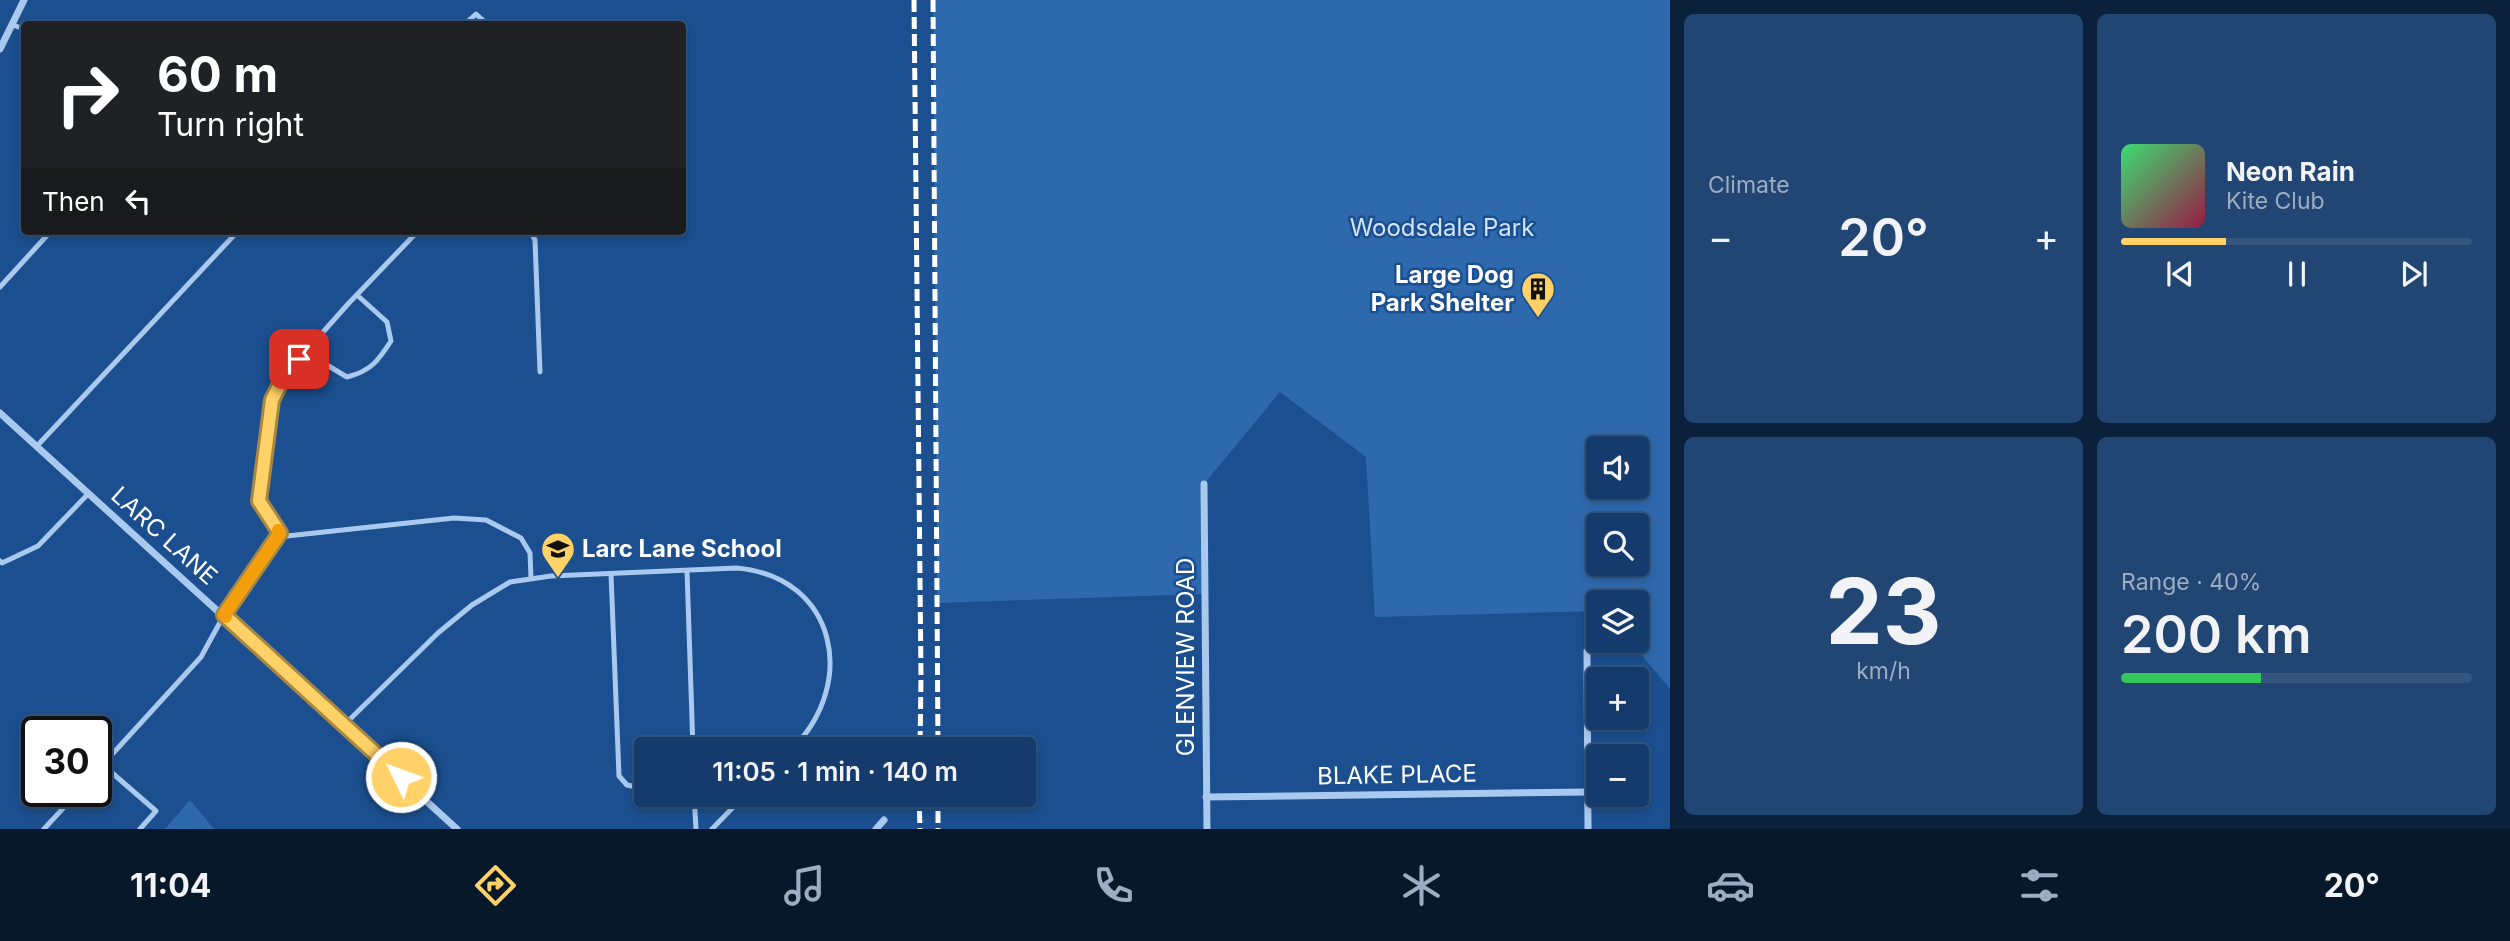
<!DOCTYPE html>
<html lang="en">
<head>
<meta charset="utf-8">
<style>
	:root { --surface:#143b6b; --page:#214673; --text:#f1f3f6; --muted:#9dadc1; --line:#33557e; --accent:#ffd166 }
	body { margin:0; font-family:Inter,sans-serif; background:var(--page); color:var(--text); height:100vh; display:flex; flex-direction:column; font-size:26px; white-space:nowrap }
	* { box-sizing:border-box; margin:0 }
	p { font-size:23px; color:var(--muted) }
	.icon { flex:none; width:38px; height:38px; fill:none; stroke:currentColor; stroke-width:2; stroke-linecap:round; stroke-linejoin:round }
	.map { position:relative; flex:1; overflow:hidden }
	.panel { display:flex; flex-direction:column; gap:14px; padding:14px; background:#0b203b; width:840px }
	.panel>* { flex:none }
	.banner { position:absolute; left:21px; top:21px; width:665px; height:214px; border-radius:7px; box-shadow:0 4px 10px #0003,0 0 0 2px var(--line); background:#202124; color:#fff; overflow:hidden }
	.fabs { position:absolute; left:1586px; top:436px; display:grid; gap:14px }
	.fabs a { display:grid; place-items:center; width:63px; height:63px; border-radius:7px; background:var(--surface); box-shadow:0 4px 10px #0003,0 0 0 2px var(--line); font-size:35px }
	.speed { position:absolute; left:21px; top:716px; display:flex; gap:14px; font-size:35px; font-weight:700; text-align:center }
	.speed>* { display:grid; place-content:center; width:91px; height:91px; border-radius:50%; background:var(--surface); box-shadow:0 4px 10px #0003,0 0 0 2px var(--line); line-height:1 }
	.speed .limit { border:4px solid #111; border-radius:10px; background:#fff; color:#111 }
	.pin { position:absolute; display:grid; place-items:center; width:60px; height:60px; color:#fff; margin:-30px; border-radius:14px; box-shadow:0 4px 10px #0006 }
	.me { position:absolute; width:77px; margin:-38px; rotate:312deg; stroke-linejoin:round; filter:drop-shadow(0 0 5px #0008) }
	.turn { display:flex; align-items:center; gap:24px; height:147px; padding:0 21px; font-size:32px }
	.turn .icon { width:91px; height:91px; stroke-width:2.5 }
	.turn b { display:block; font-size:49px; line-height:60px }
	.then { display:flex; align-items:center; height:66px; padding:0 21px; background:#0003; gap:14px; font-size:26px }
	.big { font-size:52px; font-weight:600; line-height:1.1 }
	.panel .tile { flex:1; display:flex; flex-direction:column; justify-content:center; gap:10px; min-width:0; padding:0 24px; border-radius:10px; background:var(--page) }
	.panel .dial { align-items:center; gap:0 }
	.dial b { font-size:91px; line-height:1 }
	.song { display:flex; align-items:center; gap:21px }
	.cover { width:84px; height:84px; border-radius:10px; background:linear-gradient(135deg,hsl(140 70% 55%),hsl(340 70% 35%)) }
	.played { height:7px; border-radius:4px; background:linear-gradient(90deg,var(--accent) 30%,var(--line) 30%) }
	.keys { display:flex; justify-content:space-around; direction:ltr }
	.heat { display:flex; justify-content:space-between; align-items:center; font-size:38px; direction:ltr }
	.charge { height:10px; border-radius:5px; background:linear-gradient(90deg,#34c759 40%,var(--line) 0) }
	.panel .tiles { flex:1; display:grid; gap:14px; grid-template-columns:repeat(2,1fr) }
	.trip { position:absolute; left:634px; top:737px; width:402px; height:70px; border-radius:7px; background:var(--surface); box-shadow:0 4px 10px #0003,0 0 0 2px var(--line); font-weight:600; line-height:70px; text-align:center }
	.dock { display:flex; height:112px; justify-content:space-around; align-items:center; background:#08182b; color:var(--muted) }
	.dock .icon { width:49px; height:49px }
	.dock .selected { color:var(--accent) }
	.dock b { font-size:32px; color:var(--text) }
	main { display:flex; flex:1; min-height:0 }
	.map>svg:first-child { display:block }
	.green { fill:#2e69ad; fill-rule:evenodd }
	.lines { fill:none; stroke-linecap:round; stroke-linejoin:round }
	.lane { stroke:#a9c9ee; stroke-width:5 }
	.street { stroke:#a9c9ee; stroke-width:7 }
	.rail { stroke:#fff; stroke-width:5; stroke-dasharray:12 5; stroke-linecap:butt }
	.route-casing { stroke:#a68842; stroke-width:18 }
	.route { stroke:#ffd166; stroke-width:12 }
	.slow { stroke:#f59e0b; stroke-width:12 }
	.labels { text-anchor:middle; stroke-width:5; stroke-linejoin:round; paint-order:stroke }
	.park-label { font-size:24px; fill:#cfe3fa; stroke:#1b4f8f }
	.poi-label { font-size:24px; font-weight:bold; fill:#fff; stroke:#1b4f8f; text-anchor:end }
	.street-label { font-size:24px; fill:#fff; stroke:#1b4f8f }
</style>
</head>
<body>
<main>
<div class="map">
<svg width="1670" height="829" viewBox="0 0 1670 829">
	<rect width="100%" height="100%" fill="#1b4f8f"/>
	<g class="green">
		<path d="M933,0h737v689l-40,-48 6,-1v-38h-38v9l-223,6 -9,-160 -86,-65 -76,92v110l-267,9zM1598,448h38v38h-38zM1598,525h38v39h-38z"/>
		<polygon points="190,800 214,829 165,829"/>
	</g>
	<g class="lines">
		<g class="lane">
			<polyline points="465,24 476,14 487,24"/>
			<polyline points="13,25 24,29"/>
			<polyline points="530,231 535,240 540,372"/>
			<polyline points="0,287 51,231"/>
			<path d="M305,352l42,25c24,-6 31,-16 44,-36l-4,-19 -30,-27"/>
			<polyline points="37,446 238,231"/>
			<polyline points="280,533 259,501 272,400 284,376 348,304 418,231"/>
			<polyline points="0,561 2,563 38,546 89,493"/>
			<polyline points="687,571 693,749"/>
			<polyline points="611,574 619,776 627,785 646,789"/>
			<path d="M344,725l94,-92 34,-28 38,-23 41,-6 186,-8c100,9 121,116 55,181"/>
			<polyline points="103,765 156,811 140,829"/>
			<polyline points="96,772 201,657 224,615 280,533 287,536 454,518 486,520 521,538 530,553 531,578"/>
			<polyline points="694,794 696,829"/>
			<polyline points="44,829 79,791"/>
			<polyline points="712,829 746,794"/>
		</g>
		<g class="street">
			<polyline points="0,49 24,0"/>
			<polyline points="0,413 457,829"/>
			<polyline points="1204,484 1207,829"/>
			<polyline points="1587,651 1588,829"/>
			<polyline points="1206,797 1588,792"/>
			<polyline points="876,829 884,820"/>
		</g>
		<g class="rail">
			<polyline points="914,0 921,677 920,749"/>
			<polyline points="933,0 938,749"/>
			<polyline points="919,794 920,829"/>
			<polyline points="938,794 938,829"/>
		</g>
	</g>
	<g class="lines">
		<g class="route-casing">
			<polyline id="route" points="299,359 284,376 272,400 259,501 280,533 224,615 401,777"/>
		</g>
		<use href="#route" class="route"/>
		<polyline class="slow" points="226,617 224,615 280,533 278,530"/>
	</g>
	<defs>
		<g id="building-pin" transform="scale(1.75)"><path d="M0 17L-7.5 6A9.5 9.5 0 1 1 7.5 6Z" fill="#ffd166" stroke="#1b4f8f"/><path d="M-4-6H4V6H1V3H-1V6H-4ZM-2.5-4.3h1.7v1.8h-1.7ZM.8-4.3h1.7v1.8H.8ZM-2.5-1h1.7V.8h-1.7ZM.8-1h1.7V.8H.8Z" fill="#111"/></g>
		<g id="school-pin" transform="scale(1.75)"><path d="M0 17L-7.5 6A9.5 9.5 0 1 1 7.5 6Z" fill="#ffd166" stroke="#1b4f8f"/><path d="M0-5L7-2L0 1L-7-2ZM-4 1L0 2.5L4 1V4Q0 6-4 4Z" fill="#111"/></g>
	</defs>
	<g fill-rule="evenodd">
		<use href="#building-pin" x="1538" y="289"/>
		<use href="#school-pin" x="558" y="549"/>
	</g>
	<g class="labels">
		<g class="park-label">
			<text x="1442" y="236">Woodsdale Park</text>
		</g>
		<g class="poi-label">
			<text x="1514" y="283">Large Dog<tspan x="1514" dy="28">Park Shelter</tspan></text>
			<text x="582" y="557" text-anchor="start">Larc Lane School</text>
		</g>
		<g class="street-label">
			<text transform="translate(164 536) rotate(42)" y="8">LARC LANE</text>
			<text transform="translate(1186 657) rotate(-90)" y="8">GLENVIEW ROAD</text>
			<text transform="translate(1397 775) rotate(-1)" y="8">BLAKE PLACE</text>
		</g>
	</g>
</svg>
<div class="fabs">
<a><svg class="icon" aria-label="sound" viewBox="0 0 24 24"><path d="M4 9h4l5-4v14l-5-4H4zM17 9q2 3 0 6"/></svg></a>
<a><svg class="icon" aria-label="search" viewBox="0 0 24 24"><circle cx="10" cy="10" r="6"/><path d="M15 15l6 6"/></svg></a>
<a><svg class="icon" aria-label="layers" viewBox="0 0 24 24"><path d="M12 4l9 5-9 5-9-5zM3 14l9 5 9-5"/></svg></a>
<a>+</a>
<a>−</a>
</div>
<div class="speed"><div class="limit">30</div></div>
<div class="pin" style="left:299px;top:359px;background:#d93025"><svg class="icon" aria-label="arrive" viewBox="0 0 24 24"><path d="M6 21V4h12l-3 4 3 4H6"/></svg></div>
<svg class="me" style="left:401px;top:777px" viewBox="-20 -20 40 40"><circle r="17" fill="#ffd166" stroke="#fff" stroke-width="3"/><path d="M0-11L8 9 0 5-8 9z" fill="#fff"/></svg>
<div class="trip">11:05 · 1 min · 140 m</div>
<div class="banner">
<div class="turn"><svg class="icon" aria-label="right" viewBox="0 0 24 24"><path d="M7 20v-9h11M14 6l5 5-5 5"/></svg><div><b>60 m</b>Turn right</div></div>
<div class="then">Then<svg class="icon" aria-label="left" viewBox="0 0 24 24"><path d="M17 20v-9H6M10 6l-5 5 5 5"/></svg></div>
</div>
</div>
<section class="panel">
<div class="tiles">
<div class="tile"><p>Climate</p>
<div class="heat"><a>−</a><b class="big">20°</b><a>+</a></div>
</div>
<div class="tile">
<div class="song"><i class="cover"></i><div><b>Neon Rain</b><p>Kite Club</p></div></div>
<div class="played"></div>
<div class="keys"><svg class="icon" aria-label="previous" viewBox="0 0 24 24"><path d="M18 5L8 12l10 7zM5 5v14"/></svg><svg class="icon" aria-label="pause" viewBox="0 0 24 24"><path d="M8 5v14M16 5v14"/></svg><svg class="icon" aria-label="next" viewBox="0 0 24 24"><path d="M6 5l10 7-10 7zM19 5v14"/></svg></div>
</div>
<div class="tile dial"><b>23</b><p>km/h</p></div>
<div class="tile"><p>Range · 40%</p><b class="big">200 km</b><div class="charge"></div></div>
</div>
</section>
</main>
<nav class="dock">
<b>11:04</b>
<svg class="icon selected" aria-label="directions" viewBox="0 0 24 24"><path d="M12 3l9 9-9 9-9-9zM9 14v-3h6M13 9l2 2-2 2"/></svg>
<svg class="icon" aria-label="music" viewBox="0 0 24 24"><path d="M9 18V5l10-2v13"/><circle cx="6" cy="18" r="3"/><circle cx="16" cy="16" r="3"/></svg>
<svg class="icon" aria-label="phone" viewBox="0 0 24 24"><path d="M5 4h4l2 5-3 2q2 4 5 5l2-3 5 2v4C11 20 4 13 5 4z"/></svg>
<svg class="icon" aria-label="climate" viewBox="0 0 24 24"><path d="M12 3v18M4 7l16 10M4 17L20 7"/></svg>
<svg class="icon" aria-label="car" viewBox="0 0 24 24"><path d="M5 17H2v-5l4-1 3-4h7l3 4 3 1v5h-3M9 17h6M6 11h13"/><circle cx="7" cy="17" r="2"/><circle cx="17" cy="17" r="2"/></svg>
<svg class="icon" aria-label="filters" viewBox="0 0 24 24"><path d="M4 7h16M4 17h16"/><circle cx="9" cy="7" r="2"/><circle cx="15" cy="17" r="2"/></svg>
<b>20°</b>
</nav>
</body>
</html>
